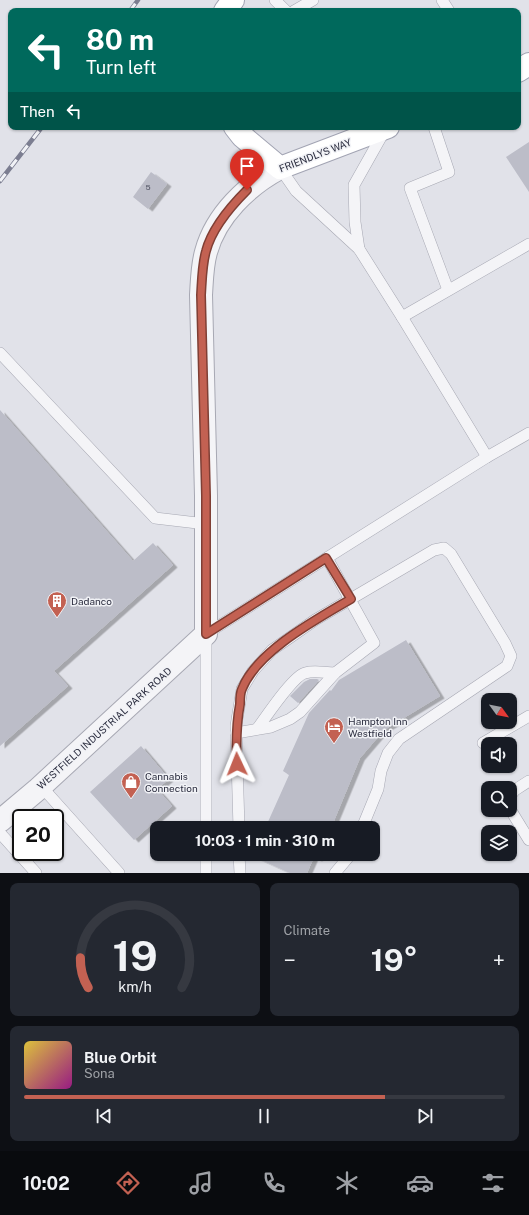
<!DOCTYPE html>
<html lang="en">
<head>
<meta charset="utf-8">
<style>
	:root { --surface:#171b24; --page:#242831; --text:#f1f3f6; --muted:#9ea1a6; --line:#363941; --accent:#c36152 }
	body { margin:0; font-family:"Public Sans",sans-serif; background:var(--page); color:var(--text); height:100vh; display:flex; flex-direction:column; font-size:15px; white-space:nowrap }
	* { box-sizing:border-box; margin:0 }
	p { font-size:13px; color:var(--muted) }
	.icon { flex:none; width:22px; height:22px; fill:none; stroke:currentColor; stroke-width:2; stroke-linecap:round; stroke-linejoin:round }
	.map { position:relative; height:873px; overflow:hidden }
	.details { display:flex; flex-direction:column; gap:10px; padding:10px; background:#0d0f14; flex:1 }
	.details>* { flex:none }
	.banner { position:absolute; left:8px; top:8px; width:513px; height:122px; border-radius:8px; box-shadow:0 1px 3px #0004; background:#00695c; color:#fff; overflow:hidden }
	.needle { width:26px; rotate:123deg }
	.tools { position:absolute; left:481px; top:693px; display:grid; gap:8px }
	.tools a { display:grid; place-items:center; width:36px; height:36px; border-radius:8px; background:var(--surface); box-shadow:0 1px 3px #0004; font-size:20px }
	.speed { position:absolute; left:12px; top:809px; display:flex; gap:8px; font-size:20px; font-weight:700; text-align:center }
	.speed>* { display:grid; place-content:center; width:52px; height:52px; border-radius:50%; background:var(--surface); box-shadow:0 1px 3px #0004; line-height:1 }
	.speed .limit { border:2px solid #111; border-radius:6px; background:#fff; color:#111 }
	.pin { position:absolute; display:grid; place-items:center; width:34px; height:34px; color:#fff; margin:-41px -17px; border-radius:50% 50% 50% 0; rotate:-45deg; box-shadow:0 0 4px #0007 }
	.pin .icon { rotate:45deg }
	.me { position:absolute; width:44px; margin:-22px; rotate:358deg; stroke-linejoin:round; filter:drop-shadow(0 0 3px #0008) }
	.turn { display:flex; align-items:center; gap:14px; height:84px; padding:0 12px; font-size:18px }
	.turn .icon { width:52px; height:52px; stroke-width:2.5 }
	.turn b { display:block; font-size:28px; line-height:34px }
	.then { display:flex; align-items:center; height:38px; padding:0 12px; background:#0003; gap:8px; font-size:15px }
	.big { font-size:30px; font-weight:700; line-height:1.1 }
	.details .tile { flex:1; display:flex; flex-direction:column; justify-content:center; gap:6px; min-width:0; padding:0 14px; border-radius:8px; background:var(--page) }
	.details .dial { align-items:center; gap:0 }
	.dial svg { height:104px; overflow:visible; fill:none; stroke:var(--line); stroke-width:7; stroke-linecap:round; text-anchor:middle }
	.dial text { fill:var(--text); stroke:none }
	.song { display:flex; align-items:center; gap:12px }
	.cover { width:48px; height:48px; border-radius:6px; background:linear-gradient(135deg,hsl(50 70% 55%),hsl(310 70% 35%)) }
	.played { height:4px; border-radius:2px; background:linear-gradient(90deg,var(--accent) 75%,var(--line) 75%) }
	.keys { display:flex; justify-content:space-around; direction:ltr }
	.heat { display:flex; justify-content:space-between; align-items:center; font-size:22px; direction:ltr }
	.details .tiles { flex:1; display:grid; gap:10px; grid-template-columns:1fr 1fr }
	.tile:last-child { grid-column:span 2 }
	.trip { position:absolute; left:150px; top:821px; width:230px; height:40px; border-radius:8px; background:var(--surface); box-shadow:0 1px 3px #0004; font-weight:700; line-height:40px; text-align:center }
	.tabs { display:flex; height:64px; justify-content:space-around; align-items:center; background:#090b0e; color:var(--muted) }
	.tabs .icon { width:28px; height:28px }
	.tabs .active { color:var(--accent) }
	.tabs b { font-size:18px; color:var(--text) }
	.map>svg:first-child { display:block }
	.building { fill:#bcbdc8; filter:url(#shadow) }
	.lines { fill:none; stroke-linecap:round; stroke-linejoin:round }
	.service-casing { stroke:#a7a8b3; stroke-width:12 }
	.tertiary-casing { stroke:#a7a8b3; stroke-width:24 }
	.primary-casing { stroke:#a2a4b3; stroke-width:24 }
	.service { stroke:#f4f4f7; stroke-width:11 }
	.tertiary { stroke:#f4f4f7; stroke-width:22 }
	.primary { stroke:#fff; stroke-width:22 }
	.rail-casing { stroke:#7c7e91; stroke-width:4.5 }
	.rail { stroke:#f1f2f6; stroke-width:3; stroke-dasharray:9; stroke-linecap:butt }
	.route-casing { stroke:#7f3f35; stroke-width:10 }
	.route { stroke:#c36152; stroke-width:7 }
	.labels { text-anchor:middle; stroke-width:3; stroke-linejoin:round; paint-order:stroke }
	.number-label { font-size:8px; fill:#4f5161 }
	.street-label { font-size:10px; fill:#2b2d3f; stroke:#f1f2f6 }
	.poi-label { font-size:10px; fill:#2b2d3f; stroke:#f1f2f6; text-anchor:start }
</style>
</head>
<body>
<div class="map">
<svg width="529" height="873" viewBox="0 0 529 873">
	<defs>
		<filter id="shadow"><feDropShadow dx="4.5" dy="2.5" stdDeviation="0" flood-color="#0004"/></filter>
	</defs>
	<rect width="100%" height="100%" fill="#e1e2e9"/>
	<g class="building">
		<polygon points="529,142 529,192 506,157"/>
		<polygon points="151,172 167,184 148,209 133,197"/>
		<polygon points="0,410 133,561 153,543 173,565 54,671 68,686 0,746"/>
		<polygon points="406,640 440,696 384,730 360,758 331,828 272,828 272,827 267,824 289,775 283,771 309,713 330,690 331,691 339,680"/>
		<polygon points="310,679 317,679 319,680 298,703 290,696 304,682"/>
		<polygon points="141,746 169,779 157,789 172,806 134,840 90,792"/>
		<polygon points="259,854 320,854 318,859 314,857 307,873 290,873 257,858"/>
	</g>
	<g class="lines">
		<g class="service-casing">
			<g id="service">
				<polyline points="275,0 286,11"/>
				<polyline points="442,0 449,11"/>
				<polyline points="294,11 313,0"/>
				<polyline points="434,127 449,172 410,188 448,290"/>
				<polyline points="280,168 296,191 359,249 402,317 487,457"/>
				<polyline points="359,249 355,222 354,185 385,130"/>
				<polyline points="402,317 529,244"/>
				<polyline points="0,353 155,518 206,524"/>
				<path d="M257,729c9,-12 36,-53 48,-56 10,-3 19,0 30,0"/>
				<polyline points="236,733 271,727 290,719 300,712 335,673 374,643 327,558"/>
				<polyline points="483,743 529,716"/>
				<polyline points="41,786 119,873"/>
				<polyline points="510,796 515,790 529,781"/>
				<polyline points="510,809 529,840"/>
				<polyline points="206,828 206,634 487,457 529,433"/>
				<polyline points="239,828 236,726 242,689 253,671 272,650 315,620 434,550 444,548 451,554 505,643 511,656 507,666 399,739 388,753 381,771 378,789 362,828"/>
				<polyline points="0,833 36,873"/>
				<polyline points="239,854 240,873"/>
				<polyline points="206,873 206,854"/>
				<polyline points="335,873 351,854"/>
			</g>
		</g>
		<g class="tertiary-casing">
			<path id="tertiary" d="M0,821l37,-31 169,-156v-138l-5,-201c1,-15 1,-29 5,-43 10,-37 42,-67 74,-84"/>
		</g>
		<g class="primary-casing">
			<g id="primary">
				<polyline points="225,11 233,0"/>
				<polyline points="518,71 529,64"/>
				<polyline points="235,127 242,136 280,168 388,127"/>
			</g>
		</g>
		<use href="#service" class="service"/>
		<use href="#tertiary" class="tertiary"/>
		<use href="#primary" class="primary"/>
		<g class="rail-casing">
			<g id="rail">
				<polyline points="130,11 138,0"/>
				<polyline points="0,181 42,127"/>
			</g>
		</g>
		<use href="#rail" class="rail"/>
	</g>
	<g class="lines">
		<g class="route-casing">
			<path id="route" d="M237,764c-1,-21 -1,-39 3,-60 0,-5 0,-11 2,-15 15,-38 75,-70 109,-90l-25,-41 -120,76v-138l-5,-201c1,-15 1,-30 5,-44 6,-23 24,-44 41,-61"/>
		</g>
		<use href="#route" class="route"/>
	</g>
	<defs>
		<g id="building-pin" transform="scale(1)"><path d="M0 17L-7.5 6A9.5 9.5 0 1 1 7.5 6Z" fill="#c36152" stroke="#f1f2f6"/><path d="M-4-6H4V6H1V3H-1V6H-4ZM-2.5-4.3h1.7v1.8h-1.7ZM.8-4.3h1.7v1.8H.8ZM-2.5-1h1.7V.8h-1.7ZM.8-1h1.7V.8H.8Z" fill="#fff"/></g>
		<g id="hotel-pin" transform="scale(1)"><path d="M0 17L-7.5 6A9.5 9.5 0 1 1 7.5 6Z" fill="#c36152" stroke="#f1f2f6"/><path d="M-6-4.5h1.5V1H6V5H4.5V3h-9V5H-6ZM-4 0a1.8 1.8 0 1 1 3.6 0ZM.5 0V-2.5h3Q6-2.5 6 0Z" fill="#fff"/></g>
		<g id="shop-pin" transform="scale(1)"><path d="M0 17L-7.5 6A9.5 9.5 0 1 1 7.5 6Z" fill="#c36152" stroke="#f1f2f6"/><path d="M-5-2.5h2.3a2.7 3.5 0 0 1 5.4 0H5L5.5 6h-11ZM-1.5-2.5h3a1.5 2.3 0 0 0-3 0Z" fill="#fff"/></g>
	</defs>
	<g fill-rule="evenodd">
		<use href="#building-pin" x="57" y="601"/>
		<use href="#hotel-pin" x="334" y="727"/>
		<use href="#shop-pin" x="131" y="782"/>
	</g>
	<g class="labels">
		<g class="number-label">
			<text x="148" y="190">5</text>
		</g>
		<g class="street-label">
			<text transform="translate(315 155) rotate(-21)" y="4">FRIENDLYS WAY</text>
			<text transform="translate(104 728) rotate(-42)" y="4">WESTFIELD INDUSTRIAL PARK ROAD</text>
		</g>
		<g class="poi-label">
			<text x="71" y="605">Dadanco</text>
			<text x="348" y="725">Hampton Inn<tspan x="348" dy="12">Westfield</tspan></text>
			<text x="145" y="780">Cannabis<tspan x="145" dy="12">Connection</tspan></text>
		</g>
	</g>
</svg>
<div class="tools">
<a><svg class="needle" viewBox="-14 -14 28 28"><path d="M0-13l5 13h-10z" fill="#e53935"/><path d="M0 13l5-13h-10z" fill="#9ea1a6"/></svg></a>
<a><svg class="icon" aria-label="sound" viewBox="0 0 24 24"><path d="M4 9h4l5-4v14l-5-4H4zM17 9q2 3 0 6"/></svg></a>
<a><svg class="icon" aria-label="search" viewBox="0 0 24 24"><circle cx="10" cy="10" r="6"/><path d="M15 15l6 6"/></svg></a>
<a><svg class="icon" aria-label="layers" viewBox="0 0 24 24"><path d="M12 4l9 5-9 5-9-5zM3 14l9 5 9-5"/></svg></a>
</div>
<div class="speed"><div class="limit">20</div></div>
<div class="pin" style="left:247px;top:190px;background:#d93025"><svg class="icon" aria-label="arrive" viewBox="0 0 24 24"><path d="M6 21V4h12l-3 4 3 4H6"/></svg></div>
<svg class="me" style="left:237px;top:764px" viewBox="-20 -20 40 40"><path d="M0-17L14 15 0 8-14 15z" fill="#c36152" stroke="#fff" stroke-width="4"/></svg>
<div class="trip">10:03 · 1 min · 310 m</div>
<div class="banner">
<div class="turn"><svg class="icon" aria-label="left" viewBox="0 0 24 24"><path d="M17 20v-9H6M10 6l-5 5 5 5"/></svg><div><b>80 m</b>Turn left</div></div>
<div class="then">Then<svg class="icon" aria-label="left" viewBox="0 0 24 24"><path d="M17 20v-9H6M10 6l-5 5 5 5"/></svg></div>
</div>
</div>
<section class="details">
<div class="tiles">
<div class="tile dial"><svg viewBox="0 0 100 80">
<path d="M14 69A42 42 0 1 1 86 69"/>
<path d="M14 69A42 42 0 0 1 8 46" stroke="#c36152"/>
<text x="50" y="56" font-size="32" font-weight="700">19</text>
<text x="50" y="72" font-size="11">km/h</text>
</svg></div>
<div class="tile"><p>Climate</p>
<div class="heat"><a>−</a><b class="big">19°</b><a>+</a></div>
</div>
<div class="tile">
<div class="song"><i class="cover"></i><div><b>Blue Orbit</b><p>Sona</p></div></div>
<div class="played"></div>
<div class="keys"><svg class="icon" aria-label="previous" viewBox="0 0 24 24"><path d="M18 5L8 12l10 7zM5 5v14"/></svg><svg class="icon" aria-label="pause" viewBox="0 0 24 24"><path d="M8 5v14M16 5v14"/></svg><svg class="icon" aria-label="next" viewBox="0 0 24 24"><path d="M6 5l10 7-10 7zM19 5v14"/></svg></div>
</div>
</div>
</section>
<nav class="tabs">
<b>10:02</b>
<svg class="icon active" aria-label="directions" viewBox="0 0 24 24"><path d="M12 3l9 9-9 9-9-9zM9 14v-3h6M13 9l2 2-2 2"/></svg>
<svg class="icon" aria-label="music" viewBox="0 0 24 24"><path d="M9 18V5l10-2v13"/><circle cx="6" cy="18" r="3"/><circle cx="16" cy="16" r="3"/></svg>
<svg class="icon" aria-label="phone" viewBox="0 0 24 24"><path d="M5 4h4l2 5-3 2q2 4 5 5l2-3 5 2v4C11 20 4 13 5 4z"/></svg>
<svg class="icon" aria-label="climate" viewBox="0 0 24 24"><path d="M12 3v18M4 7l16 10M4 17L20 7"/></svg>
<svg class="icon" aria-label="car" viewBox="0 0 24 24"><path d="M5 17H2v-5l4-1 3-4h7l3 4 3 1v5h-3M9 17h6M6 11h13"/><circle cx="7" cy="17" r="2"/><circle cx="17" cy="17" r="2"/></svg>
<svg class="icon" aria-label="filters" viewBox="0 0 24 24"><path d="M4 7h16M4 17h16"/><circle cx="9" cy="7" r="2"/><circle cx="15" cy="17" r="2"/></svg>
</nav>
</body>
</html>
